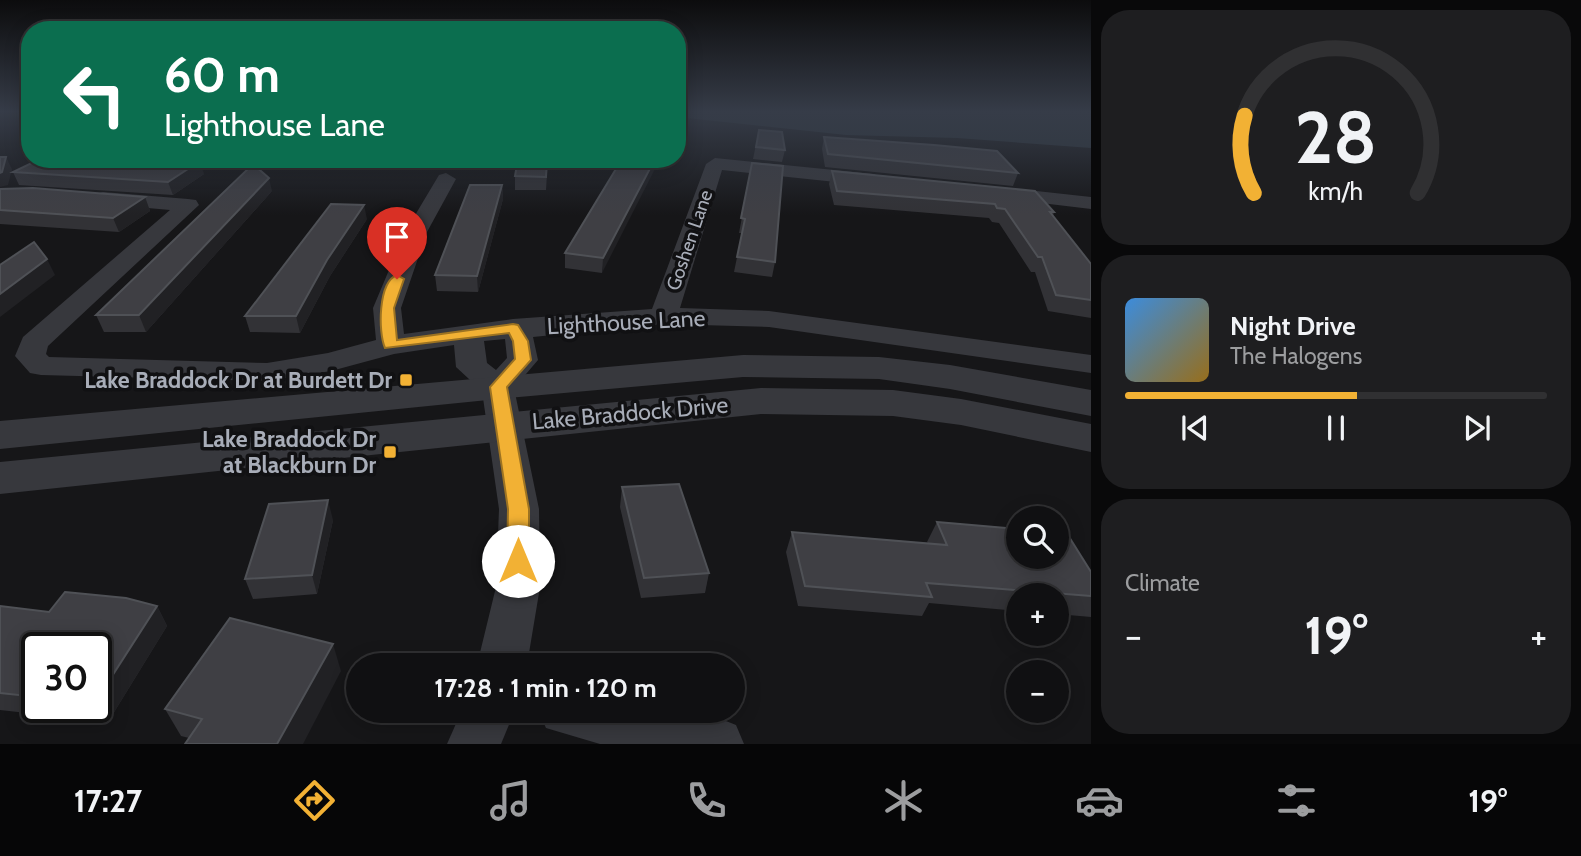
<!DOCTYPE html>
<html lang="en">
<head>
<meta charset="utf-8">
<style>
	:root { --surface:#101012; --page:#1e1e20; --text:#f1f3f6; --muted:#9c9d9f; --line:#303032; --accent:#f2b134 }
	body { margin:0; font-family:Cabin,sans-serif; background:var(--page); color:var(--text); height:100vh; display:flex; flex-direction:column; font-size:26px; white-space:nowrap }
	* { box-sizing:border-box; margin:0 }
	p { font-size:23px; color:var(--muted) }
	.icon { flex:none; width:38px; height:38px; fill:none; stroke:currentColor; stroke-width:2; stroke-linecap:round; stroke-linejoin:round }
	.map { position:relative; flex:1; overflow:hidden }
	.drawer { display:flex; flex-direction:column; gap:10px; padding:10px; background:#09090a; width:490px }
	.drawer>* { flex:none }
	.banner { position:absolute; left:21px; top:21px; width:665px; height:147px; border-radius:28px; box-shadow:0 4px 18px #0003,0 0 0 2px var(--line); background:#0b6e4f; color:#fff; overflow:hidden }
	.fabs { position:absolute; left:1006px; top:506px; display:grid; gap:14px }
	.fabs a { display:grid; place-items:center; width:63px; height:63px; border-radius:50%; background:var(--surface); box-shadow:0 4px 18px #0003,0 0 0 2px var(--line); font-size:35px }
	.speed { position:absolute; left:21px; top:632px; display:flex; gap:14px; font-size:35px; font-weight:700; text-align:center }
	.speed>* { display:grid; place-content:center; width:91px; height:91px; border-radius:50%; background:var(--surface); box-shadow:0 4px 18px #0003,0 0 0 2px var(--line); line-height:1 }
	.speed .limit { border:4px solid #111; border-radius:10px; background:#fff; color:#111 }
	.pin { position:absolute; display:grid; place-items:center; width:60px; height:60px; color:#fff; margin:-72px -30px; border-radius:50% 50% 50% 0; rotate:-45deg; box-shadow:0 0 7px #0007 }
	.pin .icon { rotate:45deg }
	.me { position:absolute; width:77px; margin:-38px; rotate:0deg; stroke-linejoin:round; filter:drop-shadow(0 0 5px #0008) }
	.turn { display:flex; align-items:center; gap:24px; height:147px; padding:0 28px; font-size:32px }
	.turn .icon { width:91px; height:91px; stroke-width:2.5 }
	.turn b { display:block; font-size:49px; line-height:60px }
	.big { font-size:52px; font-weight:700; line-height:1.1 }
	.drawer .widget { flex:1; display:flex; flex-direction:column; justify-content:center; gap:10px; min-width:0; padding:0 24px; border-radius:28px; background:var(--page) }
	.drawer .dial { align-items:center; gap:0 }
	.dial svg { height:182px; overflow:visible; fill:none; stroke:var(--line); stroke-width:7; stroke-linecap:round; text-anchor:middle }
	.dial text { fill:var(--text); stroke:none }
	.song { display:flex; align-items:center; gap:21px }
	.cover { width:84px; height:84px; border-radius:10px; background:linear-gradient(135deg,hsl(210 70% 55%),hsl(40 70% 35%)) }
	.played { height:7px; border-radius:4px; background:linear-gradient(90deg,var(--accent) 55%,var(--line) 55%) }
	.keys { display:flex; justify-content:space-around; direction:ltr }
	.heat { display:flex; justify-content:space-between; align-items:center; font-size:38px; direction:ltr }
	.trip { position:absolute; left:346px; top:653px; width:399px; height:70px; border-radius:35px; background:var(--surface); box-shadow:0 4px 18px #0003,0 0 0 2px var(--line); font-weight:700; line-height:70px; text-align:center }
	.menu { display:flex; height:112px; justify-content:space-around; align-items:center; background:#060607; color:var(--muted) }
	.menu .icon { width:49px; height:49px }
	.menu .selected { color:var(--accent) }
	.menu b { font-size:32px; color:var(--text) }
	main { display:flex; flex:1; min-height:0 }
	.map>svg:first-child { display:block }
	.water { fill:#2c353c }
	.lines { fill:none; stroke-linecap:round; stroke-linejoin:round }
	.minor { fill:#37383d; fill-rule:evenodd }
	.tertiary { fill:#37383d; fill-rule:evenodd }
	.wall { fill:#323236; fill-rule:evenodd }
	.shaded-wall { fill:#212124 }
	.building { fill:#3f3f44; stroke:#4f5156; stroke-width:2 }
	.route { fill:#f2b134; stroke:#9d7322; stroke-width:2 }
	.poi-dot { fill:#f2b134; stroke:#111113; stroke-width:2.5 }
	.labels { text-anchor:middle; stroke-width:7; stroke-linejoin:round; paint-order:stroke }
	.far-street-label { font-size:19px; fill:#a8adb8; stroke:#111113 }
	.street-label { font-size:23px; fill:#a8adb8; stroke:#111113 }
	.poi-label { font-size:23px; font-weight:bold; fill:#a8adb8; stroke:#111113; text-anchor:end }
</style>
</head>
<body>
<main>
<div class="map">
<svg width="1091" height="744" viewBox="0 0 1091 744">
	<rect width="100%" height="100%" fill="#161618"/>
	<polygon class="water" points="677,111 1091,111 1091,148 957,138 846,135 677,117"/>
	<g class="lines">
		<g class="minor">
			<path d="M715,158l159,16 10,6 -10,6 -152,-16 -42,138 89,3 322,44v18l-322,-46 -106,-3 -130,13 5,23 -24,28 25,121 1,78 -13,78h-50l19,-78 3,-78 -17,-118 -26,-24 -2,-22 -60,9 -63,17 -64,10 -226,-6 -11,-2 -15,-17 8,-19 147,-127 -67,-6 -7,-2 -3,-4 3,-4 7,-2 85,7 8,1 3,5 -151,141 -2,8 3,3 218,6 61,-10 48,-13 -3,-32 32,-76 34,-57 7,-2 10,6 -29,53 -26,76 3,26 109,-15 139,-10 54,-145zM505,339l2,19 -11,12 -9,-7 -3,-22z"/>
			<polygon points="999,187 1091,197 1091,209 992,197 989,193 992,189"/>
			<polygon points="462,710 515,710 501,744 447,744"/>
			<path d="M538,710c63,0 140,-10 198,15l8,19h-144l-54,-16z"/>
		</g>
		<g class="tertiary">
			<polygon points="743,355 879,357 950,365 1091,390 1091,416 950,389 879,379 743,377 498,399 0,449 0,421"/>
			<polygon points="761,388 893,390 961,399 1091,424 1091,452 961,425 893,416 761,414 0,494 0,462"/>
		</g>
	</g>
	<g class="wall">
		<polygon points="759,130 785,150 782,162 753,159"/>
		<polygon points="824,137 1018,173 1013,186 825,167 822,149"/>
		<polygon points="548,159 546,190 515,190 515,176"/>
		<polygon points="622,159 602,273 565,268 565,253"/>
		<polygon points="752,163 775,262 772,277 734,272 742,233 739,233"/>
		<polygon points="832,171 1054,212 1053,216 1091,264 1091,318 1048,311 1035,272 1031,272 999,223 992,222 989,218 834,205 829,184"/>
		<polygon points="13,172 204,174 173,195 19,185"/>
		<polygon points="502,185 503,199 478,292 437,291 435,275"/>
		<polygon points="0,189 145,197 150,211 119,232 0,224"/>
		<polygon points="272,191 146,332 104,332 96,315"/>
		<polygon points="367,219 330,276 300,333 250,332 245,316"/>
		<polygon points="622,487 709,573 705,593 641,598 620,507"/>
		<polygon points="333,520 317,594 253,599 245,579"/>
		<polygon points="937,522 1091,572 1091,617 1057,614 1057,595 1018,595 1018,611 929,603 922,616 798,606 786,552 792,532 928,543 927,542"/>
		<path d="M0,606l49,6 108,-6 10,20 -59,96 -108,-12zM37,648h59v59h-59z"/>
		<polygon points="341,671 189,738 181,736 165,709"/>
	</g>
	<g class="shaded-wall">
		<polygon points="6,157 12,169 8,185 0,187 0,173"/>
		<polygon points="655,159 660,159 602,273 603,258"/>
		<polygon points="200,161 204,174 173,195 168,182"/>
		<polygon points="269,178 272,191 146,332 139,315"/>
		<polygon points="502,185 503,199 478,292 477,276"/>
		<polygon points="145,197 150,211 119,232 113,218"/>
		<polygon points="364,205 367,219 330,276 300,333 296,316 327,260"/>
		<polygon points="47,259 55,275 0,317 0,294"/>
		<polygon points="328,500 333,520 317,594 312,575"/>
		<polygon points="157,606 167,626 108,722 96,706 96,701"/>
		<polygon points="333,644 341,671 303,744 277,744"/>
	</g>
	<g class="building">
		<polygon points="759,130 782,132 785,150 756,147"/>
		<polygon points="824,137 934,145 997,151 1018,173 828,154"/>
		<polygon points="0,157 6,157 2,172 0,173"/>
		<polygon points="40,159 168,159 200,161 168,182 13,172"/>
		<polygon points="518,159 547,159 546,177 515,176"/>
		<polygon points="622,159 655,159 603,258 565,253"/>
		<polygon points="752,163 783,166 775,262 737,257 745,219 741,218"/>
		<polygon points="253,164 269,178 139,315 96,315"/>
		<polygon points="832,171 1035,191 1054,212 1050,212 1091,264 1091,300 1056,295 1042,257 1038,257 1005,209 997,208 995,204 837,191"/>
		<polygon points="470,185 502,185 477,276 435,275"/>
		<polygon points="33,188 145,197 113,218 0,210 0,189"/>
		<polygon points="331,204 364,205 327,260 296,316 245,316"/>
		<polygon points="34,242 47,259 0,294 0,265"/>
		<polygon points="679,484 709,573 644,578 622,487"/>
		<polygon points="328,500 312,575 245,579 269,504"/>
		<polygon points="937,522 1018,529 1018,556 1057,556 1057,532 1066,532 1091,572 1091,596 926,583 932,597 805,586 792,532 947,545"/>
		<polygon points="65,592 126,598 157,606 96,701 96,648 37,648 37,697 0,693 0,606 49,612"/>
		<polygon points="230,618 333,644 277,744 185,744 202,719 165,709"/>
	</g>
	<linearGradient id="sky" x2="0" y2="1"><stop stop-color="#0c0c0d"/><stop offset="0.52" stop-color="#363c48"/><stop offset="1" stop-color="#363c48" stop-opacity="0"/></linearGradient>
	<rect width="1091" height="215" fill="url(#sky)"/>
	<path class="route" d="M397,275l7,4 -10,29 3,32 116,-16 5,1 10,16 3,19 -24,27 22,122v52l-3,6 -8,3 -8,-3 -3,-6 1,-52 -18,-122 25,-28 -2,-18 -4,-8 -124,15c-7,-16 -7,-66 12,-73z"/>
	<g class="poi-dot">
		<rect x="399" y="373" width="14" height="14" rx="3.5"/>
		<rect x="383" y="445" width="14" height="14" rx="3.5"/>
	</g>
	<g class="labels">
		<g class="far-street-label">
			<text transform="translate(689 240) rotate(-71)" y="7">Goshen Lane</text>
		</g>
		<g class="street-label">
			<text transform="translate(626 322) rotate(-3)" y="8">Lighthouse Lane</text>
			<text transform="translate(630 413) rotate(-5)" y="8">Lake Braddock Drive</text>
		</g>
		<g class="poi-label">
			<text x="392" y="388">Lake Braddock Dr at Burdett Dr</text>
			<text x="376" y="447">Lake Braddock Dr<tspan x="376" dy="26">at Blackburn Dr</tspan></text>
		</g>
	</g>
</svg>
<div class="fabs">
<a><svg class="icon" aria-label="search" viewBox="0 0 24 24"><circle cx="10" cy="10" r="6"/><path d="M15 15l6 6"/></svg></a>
<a>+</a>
<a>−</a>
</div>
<div class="speed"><div class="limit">30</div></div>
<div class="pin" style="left:397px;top:279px;background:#d93025"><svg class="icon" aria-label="arrive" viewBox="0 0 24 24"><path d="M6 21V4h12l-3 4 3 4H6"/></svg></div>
<svg class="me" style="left:518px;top:561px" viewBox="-20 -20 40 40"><circle r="19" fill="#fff"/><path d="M0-13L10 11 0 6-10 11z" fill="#f2b134"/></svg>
<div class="trip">17:28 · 1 min · 120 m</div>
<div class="banner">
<div class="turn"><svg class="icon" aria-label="left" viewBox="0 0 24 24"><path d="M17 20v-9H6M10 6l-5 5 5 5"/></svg><div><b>60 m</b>Lighthouse Lane</div></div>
</div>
</div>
<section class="drawer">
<div class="widget dial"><svg viewBox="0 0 100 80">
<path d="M14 69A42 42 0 1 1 86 69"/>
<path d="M14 69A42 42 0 0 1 10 35" stroke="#f2b134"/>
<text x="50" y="56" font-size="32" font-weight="700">28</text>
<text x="50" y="72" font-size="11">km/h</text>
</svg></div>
<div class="widget">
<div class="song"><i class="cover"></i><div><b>Night Drive</b><p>The Halogens</p></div></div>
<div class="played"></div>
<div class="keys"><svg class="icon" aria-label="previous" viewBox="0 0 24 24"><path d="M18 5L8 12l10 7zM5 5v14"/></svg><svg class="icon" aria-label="pause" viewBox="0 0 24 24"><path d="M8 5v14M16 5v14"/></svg><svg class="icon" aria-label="next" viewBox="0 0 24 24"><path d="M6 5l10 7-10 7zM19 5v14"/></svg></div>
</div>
<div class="widget"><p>Climate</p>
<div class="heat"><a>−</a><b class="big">19°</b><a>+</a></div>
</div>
</section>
</main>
<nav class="menu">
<b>17:27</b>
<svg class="icon selected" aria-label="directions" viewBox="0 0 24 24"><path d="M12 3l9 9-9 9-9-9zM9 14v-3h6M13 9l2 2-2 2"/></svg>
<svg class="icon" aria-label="music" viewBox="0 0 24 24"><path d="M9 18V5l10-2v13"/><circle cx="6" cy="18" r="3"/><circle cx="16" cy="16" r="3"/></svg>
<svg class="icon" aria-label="phone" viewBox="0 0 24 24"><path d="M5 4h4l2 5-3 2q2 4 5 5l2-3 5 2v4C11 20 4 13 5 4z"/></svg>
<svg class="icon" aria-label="climate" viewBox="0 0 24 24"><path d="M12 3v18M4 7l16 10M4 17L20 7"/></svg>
<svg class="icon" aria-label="car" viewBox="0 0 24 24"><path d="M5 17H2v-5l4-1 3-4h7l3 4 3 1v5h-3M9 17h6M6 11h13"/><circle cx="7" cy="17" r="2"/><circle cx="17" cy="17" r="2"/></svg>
<svg class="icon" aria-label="filters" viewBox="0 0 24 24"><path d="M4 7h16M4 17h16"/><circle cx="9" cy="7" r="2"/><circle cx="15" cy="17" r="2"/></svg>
<b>19°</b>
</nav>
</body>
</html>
